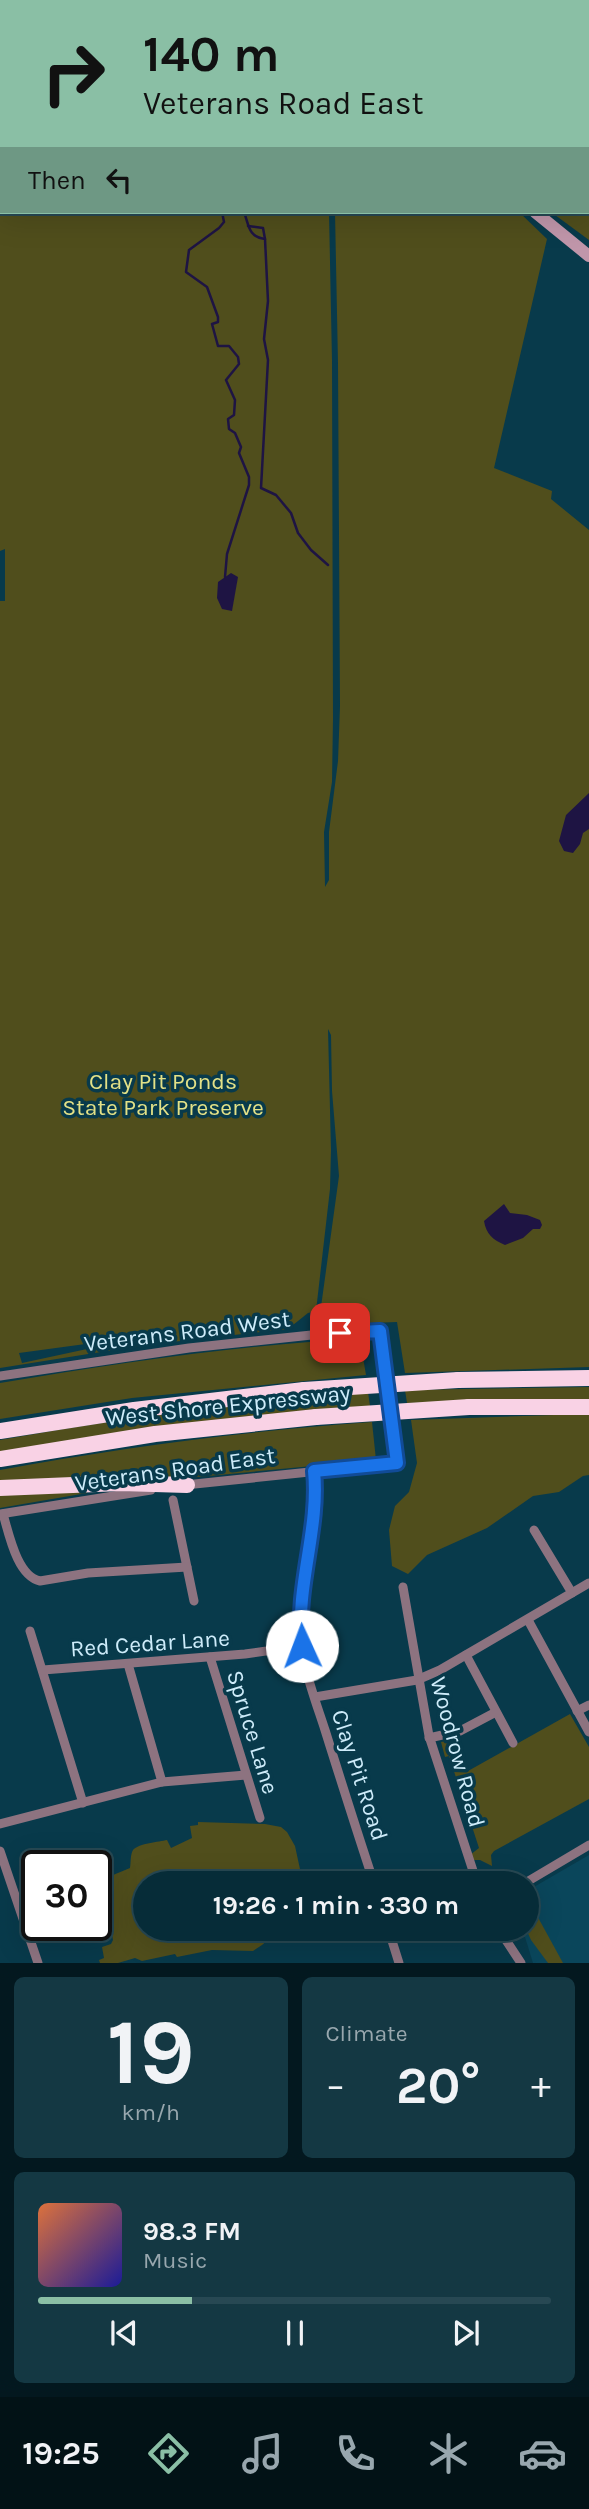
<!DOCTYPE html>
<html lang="en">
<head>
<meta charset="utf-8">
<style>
	:root { --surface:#062c38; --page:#143843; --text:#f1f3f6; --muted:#98a7ae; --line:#274853; --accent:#8abfa5 }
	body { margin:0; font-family:Karla,sans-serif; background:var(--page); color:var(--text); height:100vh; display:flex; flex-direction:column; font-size:26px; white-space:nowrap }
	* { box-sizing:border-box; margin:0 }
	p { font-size:23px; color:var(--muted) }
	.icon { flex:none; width:38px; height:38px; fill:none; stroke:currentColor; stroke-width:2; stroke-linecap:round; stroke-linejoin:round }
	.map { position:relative; height:1963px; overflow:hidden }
	.side { display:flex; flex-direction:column; gap:14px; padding:14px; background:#03181f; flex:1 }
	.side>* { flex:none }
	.hud { position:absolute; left:0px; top:0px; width:590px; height:214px; box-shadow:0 7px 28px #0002,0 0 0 2px var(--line); background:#8abfa5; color:#111; overflow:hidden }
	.speed { position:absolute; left:21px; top:1850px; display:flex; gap:14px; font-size:35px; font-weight:700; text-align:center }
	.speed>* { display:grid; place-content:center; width:91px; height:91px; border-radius:50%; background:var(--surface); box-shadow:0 7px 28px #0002,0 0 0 2px var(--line); line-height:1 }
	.speed .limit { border:4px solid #111; border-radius:10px; background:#fff; color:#111 }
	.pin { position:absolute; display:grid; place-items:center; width:60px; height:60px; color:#fff; margin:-30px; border-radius:14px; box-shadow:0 4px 10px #0006 }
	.me { position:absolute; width:77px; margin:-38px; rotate:358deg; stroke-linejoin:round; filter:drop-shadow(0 0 5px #0008) }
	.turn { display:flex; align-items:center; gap:24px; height:147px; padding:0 28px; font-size:32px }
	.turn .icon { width:91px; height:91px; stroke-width:2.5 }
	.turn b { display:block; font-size:49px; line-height:60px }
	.then { display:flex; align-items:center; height:66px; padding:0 28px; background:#0003; gap:14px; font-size:26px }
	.big { font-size:52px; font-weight:700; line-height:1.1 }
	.side .tile { flex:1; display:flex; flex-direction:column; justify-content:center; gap:10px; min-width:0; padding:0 24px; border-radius:10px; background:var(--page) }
	.side .dial { align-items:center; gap:0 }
	.dial b { font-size:91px; line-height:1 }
	.song { display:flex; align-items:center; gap:21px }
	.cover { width:84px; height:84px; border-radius:10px; background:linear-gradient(135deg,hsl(20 70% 55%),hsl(240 70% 35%)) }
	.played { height:7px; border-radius:4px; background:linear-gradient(90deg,var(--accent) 30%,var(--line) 30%) }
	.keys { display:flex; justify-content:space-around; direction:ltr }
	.heat { display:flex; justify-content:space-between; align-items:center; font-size:38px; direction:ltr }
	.side .tiles { flex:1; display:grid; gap:14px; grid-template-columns:1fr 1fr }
	.tile:last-child { grid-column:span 2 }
	.trip { position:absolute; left:133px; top:1871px; width:406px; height:70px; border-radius:35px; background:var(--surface); box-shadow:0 7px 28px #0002,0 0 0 2px var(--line); font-weight:700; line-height:70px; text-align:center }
	.dock { display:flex; height:112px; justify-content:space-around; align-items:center; background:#021216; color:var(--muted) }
	.dock .icon { width:49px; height:49px }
	.dock .current { color:var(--accent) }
	.dock b { font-size:32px; color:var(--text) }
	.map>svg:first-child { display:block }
	.built { fill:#0a465b }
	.green { fill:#504e1c; fill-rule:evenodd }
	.water { fill:#1e1443 }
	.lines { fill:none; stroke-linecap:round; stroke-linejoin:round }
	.stream { stroke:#1e1443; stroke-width:2.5 }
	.street { stroke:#8d7380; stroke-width:9 }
	.secondary { stroke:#c096aa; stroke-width:12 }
	.highway { stroke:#f9d2e5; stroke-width:16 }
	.highway-bridge { stroke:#f9d2e5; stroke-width:16 }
	.route-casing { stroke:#114b97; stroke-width:18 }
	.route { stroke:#1a73e8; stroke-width:12 }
	.labels { text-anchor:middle; stroke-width:7; stroke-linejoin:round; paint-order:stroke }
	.park-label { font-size:23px; fill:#e3e187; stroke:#083a4b }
	.street-label { font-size:23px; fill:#ceecfa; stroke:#083a4b }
</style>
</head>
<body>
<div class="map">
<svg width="589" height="1963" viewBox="0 0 589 1963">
	<rect width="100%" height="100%" fill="#083a4b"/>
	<g class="built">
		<polygon points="351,0 589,0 589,90 588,2"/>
		<polygon points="589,1855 589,1963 533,1963 525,1937 518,1929 527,1928 527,1891"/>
	</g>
	<g class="green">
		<path d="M0,0l325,2h-323v210h327l3,148 1,358 -1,64 -8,50 1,55 4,-7v-48l9,-71 2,-55 -2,-342 -3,-152h184l28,27 -53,229 58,23 -1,8 38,31v837l-184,6 -8,-51 -27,1 -2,-3 -31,1 -3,-2v-4l6,-7 -5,-4 -14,3 18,-131 -7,-85 -1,-56 -3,-6 3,121 -1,39 -14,122 -8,2 -20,16 -143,16 -145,23v-767h5v-52l-5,2zM152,1335l-130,28 -3,-10z"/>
		<polygon points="588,90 589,90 589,240 551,212 588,212"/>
		<path d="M358,1339l3,7 5,29 -234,23 -132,21v-36c118,-20 238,-38 358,-44z"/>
		<polygon points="589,1387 589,1400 407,1403 405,1390"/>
		<path d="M368,1392l2,14 -188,18 -182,29v-13c122,-22 244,-38 368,-48z"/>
		<polygon points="554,1415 589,1415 589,1475 583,1476 559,1492 533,1496 487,1528 427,1555 408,1574 392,1566 389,1530 395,1506 409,1492 417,1463 411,1420"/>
		<path d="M372,1422l4,38 -189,18 -187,6v-14c123,-23 247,-39 372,-48z"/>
		<polygon points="86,1489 87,1493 0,1508 0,1492"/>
		<polygon points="570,1714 589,1747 589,1799 494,1851 491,1855 492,1866 480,1860 473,1860 470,1855 479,1848 449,1756 445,1757 441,1742 458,1739 468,1771"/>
		<path d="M198,1822l67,2 16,3 6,5 8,14 8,37h-106v-5l-10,-5 -17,10h-25v45l136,1 -19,16 -9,6 -41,-1 -35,7 -2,-3 -33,7 -7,-3 -17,5h-18l-1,-3 5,-2 -2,-11 9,-3 2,-4 -5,-24 -12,1v-29l5,-8 29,-12c1,-5 0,-13 3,-18 6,-7 26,-8 34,-10l4,8 21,-10 -2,-12 8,-1z"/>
		<polygon points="528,1901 529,1901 563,1963 548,1963 531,1940 526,1929"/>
	</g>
	<g class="water">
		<polygon points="231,573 238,577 232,611 222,609 217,598 218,582"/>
		<polygon points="589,793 589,829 583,833 580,844 573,853 564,851 559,841 566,815"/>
		<path d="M504,1204l6,9 17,2 13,5 2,5 -2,4h-7l-10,9 -18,7c-12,-5 -19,-11 -21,-24z"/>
	</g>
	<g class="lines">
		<g class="stream">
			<polyline points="267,0 267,2"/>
			<polyline points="222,212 224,222 219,228 189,250 186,272 207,287 218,317 218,322 212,324 218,346 229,346 238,357 239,364 226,380 235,400 234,415 228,419 229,429 235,433 241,447 239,453 249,477 249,485 227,554 225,577"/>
			<path d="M244,212c5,13 4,25 21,27l3,62 -4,38 4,21 -7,128 15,7 15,18 7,20 13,17 17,15"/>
			<polyline points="248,226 263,228 265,239"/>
		</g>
		<g class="street">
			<polyline points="0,1376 189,1348 321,1334 380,1331 397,1463 185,1485"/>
			<path d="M314,1471c5,52 -15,103 -14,155 0,35 14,70 25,104 16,51 32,102 49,153"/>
			<polyline points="173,1500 194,1601"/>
			<polyline points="0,1514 151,1490"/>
			<path d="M3,1514c6,20 14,62 37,67l48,-8 99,-6"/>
			<polyline points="534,1530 572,1593"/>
			<polyline points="403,1587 429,1736 477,1883"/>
			<polyline points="528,1620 589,1732"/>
			<polyline points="30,1631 83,1803"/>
			<polyline points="466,1655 513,1743"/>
			<polyline points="210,1657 260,1818"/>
			<polyline points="128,1664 162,1782"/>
			<polyline points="43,1670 245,1654 301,1646"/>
			<polyline points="315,1697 417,1680 440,1670 589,1583"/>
			<polyline points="577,1711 589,1705"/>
			<polyline points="429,1738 460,1731 496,1712"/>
			<polyline points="0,1824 162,1782 246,1775"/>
			<polyline points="0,1851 38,1963"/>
			<polyline points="525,1883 589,1845"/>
			<polyline points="388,1928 399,1963"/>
			<polyline points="498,1928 521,1963"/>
		</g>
		<g class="secondary">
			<polyline points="332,0 334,2"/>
			<polyline points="535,212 589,256"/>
		</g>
		<g class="highway">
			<polyline points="458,1380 589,1378"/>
			<polyline points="469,1407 589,1407"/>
			<polyline points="0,1431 134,1410 304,1390"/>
			<polyline points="0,1459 155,1434 316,1417"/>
			<polyline points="0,1488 121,1483 187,1485"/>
		</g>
		<g class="highway-bridge">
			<polyline points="304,1390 458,1380"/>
			<polyline points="316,1417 469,1407"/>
		</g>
	</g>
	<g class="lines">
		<g class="route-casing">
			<path id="route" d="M302,1646c-7,-59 18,-117 12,-175l83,-8 -17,-132 -40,2"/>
		</g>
		<use href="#route" class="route"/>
	</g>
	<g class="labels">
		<g class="park-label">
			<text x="163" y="1089">Clay Pit Ponds<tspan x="163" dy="26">State Park Preserve</tspan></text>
		</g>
		<g class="street-label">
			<text transform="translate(187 1331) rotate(-7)" y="8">Veterans Road West</text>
			<text transform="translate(228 1405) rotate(-6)" y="8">West Shore Expressway</text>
			<text transform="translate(175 1469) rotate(-8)" y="8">Veterans Road East</text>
			<text transform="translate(150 1643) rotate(-4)" y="8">Red Cedar Lane</text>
			<text transform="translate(253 1732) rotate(73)" y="8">Spruce Lane</text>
			<text transform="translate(458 1752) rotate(75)" y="8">Woodrow Road</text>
			<text transform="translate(360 1775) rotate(72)" y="8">Clay Pit Road</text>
		</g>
	</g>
</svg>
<div class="speed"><div class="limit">30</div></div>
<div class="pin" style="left:340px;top:1333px;background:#d93025"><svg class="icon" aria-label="arrive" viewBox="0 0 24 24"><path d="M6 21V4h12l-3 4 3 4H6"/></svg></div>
<svg class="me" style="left:302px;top:1646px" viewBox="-20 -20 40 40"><circle r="19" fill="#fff"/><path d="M0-13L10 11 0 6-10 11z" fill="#1a73e8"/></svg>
<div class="trip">19:26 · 1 min · 330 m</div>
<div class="hud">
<div class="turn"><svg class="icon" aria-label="right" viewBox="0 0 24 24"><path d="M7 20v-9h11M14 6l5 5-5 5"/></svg><div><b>140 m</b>Veterans Road East</div></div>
<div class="then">Then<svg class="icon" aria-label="left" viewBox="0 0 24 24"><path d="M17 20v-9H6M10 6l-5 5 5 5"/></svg></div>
</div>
</div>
<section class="side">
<div class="tiles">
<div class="tile dial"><b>19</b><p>km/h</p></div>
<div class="tile"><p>Climate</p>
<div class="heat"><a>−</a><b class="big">20°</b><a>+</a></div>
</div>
<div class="tile">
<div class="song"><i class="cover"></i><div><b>98.3 FM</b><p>Music</p></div></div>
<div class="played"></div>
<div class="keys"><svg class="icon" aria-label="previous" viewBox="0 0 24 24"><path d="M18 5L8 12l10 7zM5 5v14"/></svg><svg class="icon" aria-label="pause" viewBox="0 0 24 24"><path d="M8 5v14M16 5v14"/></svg><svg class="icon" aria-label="next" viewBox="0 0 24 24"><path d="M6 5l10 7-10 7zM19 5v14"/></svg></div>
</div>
</div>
</section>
<nav class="dock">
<b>19:25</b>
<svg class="icon current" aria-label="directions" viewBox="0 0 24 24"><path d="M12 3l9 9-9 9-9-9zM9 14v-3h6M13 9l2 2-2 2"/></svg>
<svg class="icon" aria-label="music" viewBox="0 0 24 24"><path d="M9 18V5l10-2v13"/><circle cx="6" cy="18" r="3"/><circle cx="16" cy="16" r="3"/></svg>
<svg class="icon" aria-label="phone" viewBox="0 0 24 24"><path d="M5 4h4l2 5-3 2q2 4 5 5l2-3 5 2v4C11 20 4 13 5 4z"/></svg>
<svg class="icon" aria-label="climate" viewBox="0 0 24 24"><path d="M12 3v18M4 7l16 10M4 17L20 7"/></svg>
<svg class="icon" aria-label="car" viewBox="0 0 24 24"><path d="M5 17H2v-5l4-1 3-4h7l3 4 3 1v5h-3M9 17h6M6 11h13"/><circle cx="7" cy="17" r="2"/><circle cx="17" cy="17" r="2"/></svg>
</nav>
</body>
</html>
